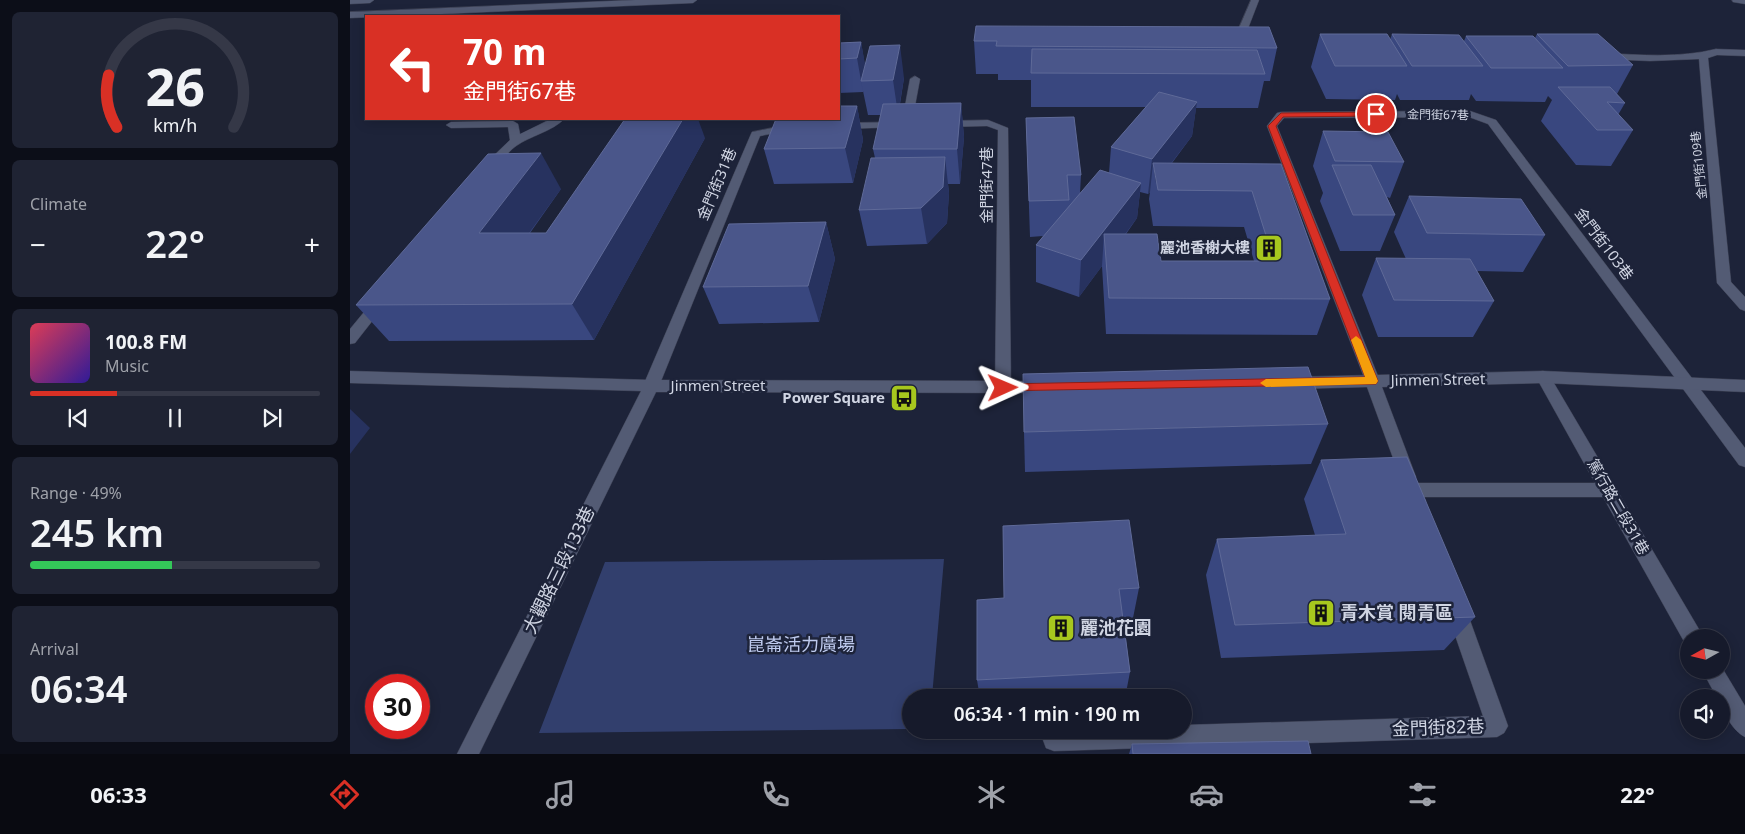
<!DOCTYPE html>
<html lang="en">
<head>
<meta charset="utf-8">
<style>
	:root { --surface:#161a2b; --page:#1f2333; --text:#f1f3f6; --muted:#9ea1a9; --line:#353847; --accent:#d93025 }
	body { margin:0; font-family:"Noto Sans","Noto Sans TC",sans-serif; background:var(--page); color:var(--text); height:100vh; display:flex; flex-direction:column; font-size:19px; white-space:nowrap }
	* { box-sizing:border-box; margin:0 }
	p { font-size:16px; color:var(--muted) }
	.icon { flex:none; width:28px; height:28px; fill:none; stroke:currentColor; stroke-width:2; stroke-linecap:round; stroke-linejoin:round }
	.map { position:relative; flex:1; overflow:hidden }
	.details { display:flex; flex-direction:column; gap:12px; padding:12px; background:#0c0e18; width:350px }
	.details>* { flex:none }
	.hud { position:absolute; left:15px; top:15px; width:475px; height:105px; border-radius:0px; box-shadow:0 2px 12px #0003,0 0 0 1px var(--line); background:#d93025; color:#fff; overflow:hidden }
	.needle { width:32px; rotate:262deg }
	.buttons { position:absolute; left:1330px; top:629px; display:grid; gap:10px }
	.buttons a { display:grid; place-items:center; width:50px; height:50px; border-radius:50%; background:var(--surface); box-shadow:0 2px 12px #0003,0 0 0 1px var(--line); font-size:25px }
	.speed { position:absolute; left:15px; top:674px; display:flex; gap:10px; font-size:25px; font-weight:700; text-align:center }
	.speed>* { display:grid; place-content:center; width:65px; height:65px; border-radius:50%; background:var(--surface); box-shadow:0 2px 12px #0003,0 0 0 1px var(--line); line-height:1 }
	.speed .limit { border:8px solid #d22; background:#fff; color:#111 }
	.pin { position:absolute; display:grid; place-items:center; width:42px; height:42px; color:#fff; margin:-21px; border:2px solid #fff; border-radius:50%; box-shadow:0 1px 5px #0007 }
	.me { position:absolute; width:55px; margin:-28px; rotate:89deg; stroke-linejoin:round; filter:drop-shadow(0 0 4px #0008) }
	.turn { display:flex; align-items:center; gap:18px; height:105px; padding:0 15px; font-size:22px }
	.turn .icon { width:65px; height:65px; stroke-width:2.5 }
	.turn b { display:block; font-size:35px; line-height:42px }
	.big { font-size:38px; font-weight:600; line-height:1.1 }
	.details .card { flex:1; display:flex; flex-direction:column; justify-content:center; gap:8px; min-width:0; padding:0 18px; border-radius:8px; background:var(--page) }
	.details .dial { align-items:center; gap:0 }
	.dial svg { height:130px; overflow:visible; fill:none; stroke:var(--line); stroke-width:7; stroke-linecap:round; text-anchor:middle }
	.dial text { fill:var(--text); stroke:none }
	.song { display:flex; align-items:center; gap:15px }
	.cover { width:60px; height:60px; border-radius:8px; background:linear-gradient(135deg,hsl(350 70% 55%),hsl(250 70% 35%)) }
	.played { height:5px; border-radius:2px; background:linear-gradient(90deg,var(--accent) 30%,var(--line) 30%) }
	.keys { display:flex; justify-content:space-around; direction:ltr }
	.heat { display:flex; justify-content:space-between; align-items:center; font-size:28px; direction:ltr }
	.charge { height:8px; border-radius:4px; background:linear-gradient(90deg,#34c759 49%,var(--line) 0) }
	.trip { position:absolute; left:552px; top:689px; width:290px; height:50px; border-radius:25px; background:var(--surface); box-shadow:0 2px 12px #0003,0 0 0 1px var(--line); font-weight:600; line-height:50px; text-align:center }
	.dock { display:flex; height:80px; justify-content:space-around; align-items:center; background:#090a11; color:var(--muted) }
	.dock .icon { width:35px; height:35px }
	.dock .selected { color:var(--accent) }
	.dock b { font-size:22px; color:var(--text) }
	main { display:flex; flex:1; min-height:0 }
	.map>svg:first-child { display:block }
	.green { fill:#323f6d }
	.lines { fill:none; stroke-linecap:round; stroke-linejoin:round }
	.service-casing { stroke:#3c4053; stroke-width:1 }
	.minor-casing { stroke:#3c4053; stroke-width:1 }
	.tertiary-casing { stroke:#3c4053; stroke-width:1 }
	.service { fill:#535b74; fill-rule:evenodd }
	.minor { fill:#535b74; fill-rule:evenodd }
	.tertiary { fill:#535b74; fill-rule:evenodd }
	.wall { fill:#39477f; fill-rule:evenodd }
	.shaded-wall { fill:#27325f }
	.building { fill:#4a568a; stroke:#5f6a98 }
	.route { fill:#d93025; stroke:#8d1f18 }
	.slow { fill:#f59e0b }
	.labels { text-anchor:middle; stroke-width:5; stroke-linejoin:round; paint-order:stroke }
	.far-street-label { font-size:12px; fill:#d0d5e3; stroke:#1d2339 }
	.street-label { font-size:15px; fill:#d0d5e3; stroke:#1d2339 }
	.poi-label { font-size:15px; font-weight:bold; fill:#d0d5e3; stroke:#1d2339; text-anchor:end }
	.near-street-label { font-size:18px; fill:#d0d5e3; stroke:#1d2339 }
	.near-poi-label { font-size:18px; font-weight:bold; fill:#d0d5e3; stroke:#1d2339; text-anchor:start }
	.near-park-label { font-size:18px; fill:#bfcbef; stroke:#1d2339 }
</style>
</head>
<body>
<main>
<section class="details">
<div class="card dial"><svg viewBox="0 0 100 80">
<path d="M14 69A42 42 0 1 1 86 69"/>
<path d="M14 69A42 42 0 0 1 9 37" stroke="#d93025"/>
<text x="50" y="56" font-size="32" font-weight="700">26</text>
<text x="50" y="72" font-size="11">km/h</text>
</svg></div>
<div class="card"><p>Climate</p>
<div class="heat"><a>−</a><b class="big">22°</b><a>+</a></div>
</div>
<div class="card">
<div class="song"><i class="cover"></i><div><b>100.8 FM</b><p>Music</p></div></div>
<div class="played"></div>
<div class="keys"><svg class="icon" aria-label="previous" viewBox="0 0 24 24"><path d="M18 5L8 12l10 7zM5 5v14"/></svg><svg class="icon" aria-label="pause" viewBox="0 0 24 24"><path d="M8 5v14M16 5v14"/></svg><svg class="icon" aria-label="next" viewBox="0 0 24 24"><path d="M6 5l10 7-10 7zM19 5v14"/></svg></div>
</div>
<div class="card"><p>Range · 49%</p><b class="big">245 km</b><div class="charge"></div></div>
<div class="card"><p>Arrival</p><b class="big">06:34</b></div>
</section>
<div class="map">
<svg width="1395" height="754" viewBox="0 0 1395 754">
	<rect width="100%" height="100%" fill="#1d2339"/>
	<polygon class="green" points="594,559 582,697 561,698 561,729 189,733 255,562"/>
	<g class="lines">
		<g class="service-casing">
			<g id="service">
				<polygon points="285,0 347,0 343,3 0,18 0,12"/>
				<polygon points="901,0 909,0 892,44 884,46 882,44"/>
				<polygon points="1382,0 1395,0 1395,4 1383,2"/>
				<path d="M1366,49l29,1v6l-28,-1 -9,3 23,224 14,15v14l-5,-2 -23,-26 -18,-224 -49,2 -46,-2 -5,-3 5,-3c37,2 76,5 112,-4z"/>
				<polygon points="565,76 570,79 562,122 557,125 552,122 560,79"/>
				<polygon points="1120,111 1146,120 1395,448 1395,467 1389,465 1138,124 1119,117 934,118 927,126 1030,381 1027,385 1017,385 917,126 927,113 931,112"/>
				<path d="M201,119h13c-11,12 -34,17 -48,27 -9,6 -19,23 -29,25l-6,-3 2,-2 27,-26 -2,-13 -57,1 -5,-3 5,-3 62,-1 5,3 2,10z"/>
				<polygon points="638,120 658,128 661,388 658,392 648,392 645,388 648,130 637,126 593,127 588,124 593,121"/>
				<polygon points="548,122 553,125 552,127 491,129 486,126 491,123"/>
				<polygon points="441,124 445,125 445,129 410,136 309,386 306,390 296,390 293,386 401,134 402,132"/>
				<polygon points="29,298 34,300 36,303 34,306 5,343 0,344 0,329 24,300"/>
				<polygon points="1193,371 1198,373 1350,631 1353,638 1339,638 1339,646 1336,645 1253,497 1074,497 1076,501 1073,506 1067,508 1061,506 1055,490 1057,485 1063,483 1245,483 1186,377 1188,373"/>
				<polygon points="1107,603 1114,606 1117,612 1158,726 1154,733 1147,737 704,751 696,748 693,740 696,732 702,730 834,730 834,725 1133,716 1097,612 1100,606"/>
				<path d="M1371,666l24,40v31c-12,-6 -24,-26 -24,-39h-4l-15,-28h19z"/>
			</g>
		</g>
		<g class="minor-casing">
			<g id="minor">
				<polygon points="0,371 301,380 693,381 698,383 701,387 698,391 693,393 306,392 129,754 107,754 291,391 0,383"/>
				<polygon points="1193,371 1395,380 1395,392 1193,383 1032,387 1066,477 1064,482 1058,484 1052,482 1050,477 1017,387 944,389 939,387 936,383 939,379 944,377"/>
			</g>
		</g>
		<g class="tertiary-casing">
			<polygon id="tertiary" points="0,0 24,0 20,3 0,4"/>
		</g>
		<use href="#service" class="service"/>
		<use href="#minor" class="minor"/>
		<use href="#tertiary" class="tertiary"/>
	</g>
	<g class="wall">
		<path d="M919,27l8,21 -7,33h-6l-6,27h-62l-4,28 -20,27 109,1 49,135 -13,36 -211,-1 -4,-68 -23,31 -43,-15v-37l7,-9 -13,1 -4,-119 55,57 -1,18 29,-20 2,-26 35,-40h-115v-27h-33v-6h-22l-2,-33zM790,192l8,2 2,-2 -1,7 4,27 91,1 10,34h-93l-35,-27 11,-16z"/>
		<polygon points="970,34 1040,40 1042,34 1114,41 1116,36 1185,38 1187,34 1283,65 1267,94 1275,103 1268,115 1283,130 1261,166 1226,165 1191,121 1202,100 1198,96 1195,102 1126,101 1121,94 1119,100 1050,100 1047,94 1045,100 976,99 961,67"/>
		<polygon points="511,42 515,66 554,78 550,104 611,103 614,137 610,184 598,184 599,193 597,223 577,244 517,246 509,210 525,158 523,149 531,115 518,115 513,91 513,92 489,93 489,43"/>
		<polygon points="507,106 513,140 503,183 424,184 414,149"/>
		<polygon points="973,131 1054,162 1040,198 1037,197 1045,215 1030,251 990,251 970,201 973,193 963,166"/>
		<polygon points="355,138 244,340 39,341 6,305 211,189 180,233 196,233"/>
		<polygon points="1059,196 1195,235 1173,272 1127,271 1144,301 1123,337 1028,337 1012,295 1026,258 1056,259 1044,232"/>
		<polygon points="476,222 485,259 469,322 369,324 353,287"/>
		<polygon points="978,424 961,464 675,472 674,432"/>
		<polygon points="971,460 1125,617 1094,650 871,658 856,575 867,539 965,535 954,499"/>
		<polygon points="653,526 789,588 782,623 774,623 780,672 775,698 630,698 627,680 654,598"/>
		<polygon points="782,744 961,754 779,754"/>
	</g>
	<g class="shaded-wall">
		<polygon points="511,42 517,75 511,81 513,92 507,58"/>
		<polygon points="550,45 554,78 548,114 543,80"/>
		<polygon points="847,102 842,136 806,183 803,163 800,192 798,194 802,159"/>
		<polygon points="611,103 614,137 610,184 607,149"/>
		<polygon points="507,106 513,140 503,183 495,148"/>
		<polygon points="333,119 348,119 355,138 244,340 222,304"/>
		<polygon points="191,153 211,189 153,269 129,233"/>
		<polygon points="595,157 599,193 597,223 577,244 571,208"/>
		<polygon points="791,183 787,218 756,260 754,234 752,266 729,297 731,260"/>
		<polygon points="476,222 485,259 469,322 458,286"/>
		<polygon points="0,409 20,428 0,454"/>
	</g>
	<g class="building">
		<polygon points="626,26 919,27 927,48 646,46 647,41 624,41"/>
		<polygon points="970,34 1037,34 1057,66 985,66"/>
		<polygon points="1042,34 1109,35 1133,66 1062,66"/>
		<polygon points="1187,34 1248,34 1283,65 1218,66"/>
		<polygon points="1116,36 1183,36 1213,68 1141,68"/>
		<polygon points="511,42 507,58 489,59 489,43"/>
		<polygon points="550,45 543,80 511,81 520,46"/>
		<polygon points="682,49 907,50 915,74 681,73"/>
		<polygon points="1208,87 1260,87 1275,103 1257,102 1283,130 1247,130"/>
		<polygon points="809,92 847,102 802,159 761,147"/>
		<polygon points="611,103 607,149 523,149 533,104"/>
		<polygon points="489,106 507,106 495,148 414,149 426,119 489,119"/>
		<polygon points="724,117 731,175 717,175 719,200 679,201 676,118"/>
		<polygon points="275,119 333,119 222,304 6,305 138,154 191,153 129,233 196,233"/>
		<polygon points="973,131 1038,132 1054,162 985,161"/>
		<polygon points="595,157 593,187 571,208 509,210 521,158"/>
		<polygon points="803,163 931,164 980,299 759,298 754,234 807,234 811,261 924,261 902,191 808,190"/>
		<polygon points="982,165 1021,165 1045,215 1003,215"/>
		<polygon points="750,170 791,183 731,260 686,245"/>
		<polygon points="1059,196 1171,199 1195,235 1077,233"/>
		<polygon points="476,222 458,286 353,287 379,224"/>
		<polygon points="1026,258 1120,259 1144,301 1044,300"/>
		<polygon points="958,367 978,424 674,432 673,374"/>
		<polygon points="1057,457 1125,617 885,625 867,539 996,534 971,460"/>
		<polygon points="779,520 789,588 769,589 780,672 627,680 627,600 654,598 653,526"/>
		<polygon points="958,741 961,754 783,754 782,744"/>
	</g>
	<polygon class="route" points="1026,112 1028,113 1028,116 933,117 926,126 1028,381 1026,384 649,391 647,388 653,384 1015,377 918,126 931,113"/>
	<polygon class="slow" points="1006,336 1011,340 1028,381 1026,384 916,387 910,383 916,379 1015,377 1001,340"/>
	<defs>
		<g id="building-square" transform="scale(1.4375)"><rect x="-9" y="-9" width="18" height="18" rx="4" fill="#a7c71e" stroke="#1d2339"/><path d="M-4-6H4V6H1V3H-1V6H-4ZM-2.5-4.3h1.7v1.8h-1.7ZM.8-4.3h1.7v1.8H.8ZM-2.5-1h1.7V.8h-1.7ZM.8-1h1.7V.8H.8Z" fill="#111"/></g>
		<g id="bus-square" transform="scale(1.4375)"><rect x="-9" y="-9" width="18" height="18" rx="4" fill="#a7c71e" stroke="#1d2339"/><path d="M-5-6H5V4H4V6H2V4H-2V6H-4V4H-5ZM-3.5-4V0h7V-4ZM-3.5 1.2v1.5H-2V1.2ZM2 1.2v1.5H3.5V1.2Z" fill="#111"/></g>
	</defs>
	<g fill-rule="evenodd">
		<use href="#building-square" x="919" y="248"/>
		<use href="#bus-square" x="554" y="398"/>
		<use href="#building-square" x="971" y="613"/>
		<use href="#building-square" x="711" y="628"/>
	</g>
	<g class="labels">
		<g class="far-street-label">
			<text transform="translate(1088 115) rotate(1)" y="4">金門街67巷</text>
			<text transform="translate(1349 165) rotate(-96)" y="4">金門街109巷</text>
		</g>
		<g class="street-label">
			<text transform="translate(367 184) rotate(-67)" y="5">金門街31巷</text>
			<text transform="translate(637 185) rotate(-90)" y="5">金門街47巷</text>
			<text transform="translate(1254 244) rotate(53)" y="5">金門街103巷</text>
			<text transform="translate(1088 380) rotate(-1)" y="5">Jinmen Street</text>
			<text x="368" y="391">Jinmen Street</text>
			<text transform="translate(1268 507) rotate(60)" y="5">篤行路二段31巷</text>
		</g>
		<g class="poi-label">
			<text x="900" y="253">麗池香榭大樓</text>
			<text x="535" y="403">Power Square</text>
		</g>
		<g class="near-street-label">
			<text transform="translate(209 570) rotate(-64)" y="6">大觀路三段133巷</text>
			<text transform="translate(1088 728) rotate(-2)" y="6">金門街82巷</text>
		</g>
		<g class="near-poi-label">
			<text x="990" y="619">青木賞 閱青區</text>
			<text x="730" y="634">麗池花園</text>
		</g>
		<g class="near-park-label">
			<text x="451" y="651">崑崙活力廣場</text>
		</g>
	</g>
</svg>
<div class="buttons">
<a><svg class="needle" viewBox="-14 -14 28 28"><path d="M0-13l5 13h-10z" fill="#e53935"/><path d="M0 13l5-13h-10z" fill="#9ea1a9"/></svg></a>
<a><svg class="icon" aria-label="sound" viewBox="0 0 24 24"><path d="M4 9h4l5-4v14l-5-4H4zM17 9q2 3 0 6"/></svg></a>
</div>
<div class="speed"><div class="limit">30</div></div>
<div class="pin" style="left:1026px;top:114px;background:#d93025"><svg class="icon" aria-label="arrive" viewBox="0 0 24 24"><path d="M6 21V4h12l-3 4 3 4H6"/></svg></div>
<svg class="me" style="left:653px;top:388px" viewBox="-20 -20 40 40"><path d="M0-17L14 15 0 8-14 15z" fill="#d93025" stroke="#fff" stroke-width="4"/></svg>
<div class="trip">06:34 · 1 min · 190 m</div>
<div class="hud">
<div class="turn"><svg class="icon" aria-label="left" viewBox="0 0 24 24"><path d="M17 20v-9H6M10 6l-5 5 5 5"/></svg><div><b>70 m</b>金門街67巷</div></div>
</div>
</div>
</main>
<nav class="dock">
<b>06:33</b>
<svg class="icon selected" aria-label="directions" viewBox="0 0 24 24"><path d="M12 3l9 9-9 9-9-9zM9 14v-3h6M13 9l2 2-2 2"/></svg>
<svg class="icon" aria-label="music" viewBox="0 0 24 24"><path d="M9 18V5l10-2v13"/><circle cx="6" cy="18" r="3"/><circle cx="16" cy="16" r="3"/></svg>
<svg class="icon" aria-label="phone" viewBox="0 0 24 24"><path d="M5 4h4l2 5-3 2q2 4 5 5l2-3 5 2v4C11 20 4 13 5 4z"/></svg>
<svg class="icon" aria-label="climate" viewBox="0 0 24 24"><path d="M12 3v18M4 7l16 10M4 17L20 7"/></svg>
<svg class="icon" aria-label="car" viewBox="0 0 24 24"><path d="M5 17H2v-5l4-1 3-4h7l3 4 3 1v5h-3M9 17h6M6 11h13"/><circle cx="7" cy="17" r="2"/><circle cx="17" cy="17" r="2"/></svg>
<svg class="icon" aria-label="filters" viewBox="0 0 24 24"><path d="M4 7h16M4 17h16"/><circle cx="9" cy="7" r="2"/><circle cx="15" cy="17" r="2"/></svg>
<b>22°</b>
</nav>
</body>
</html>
